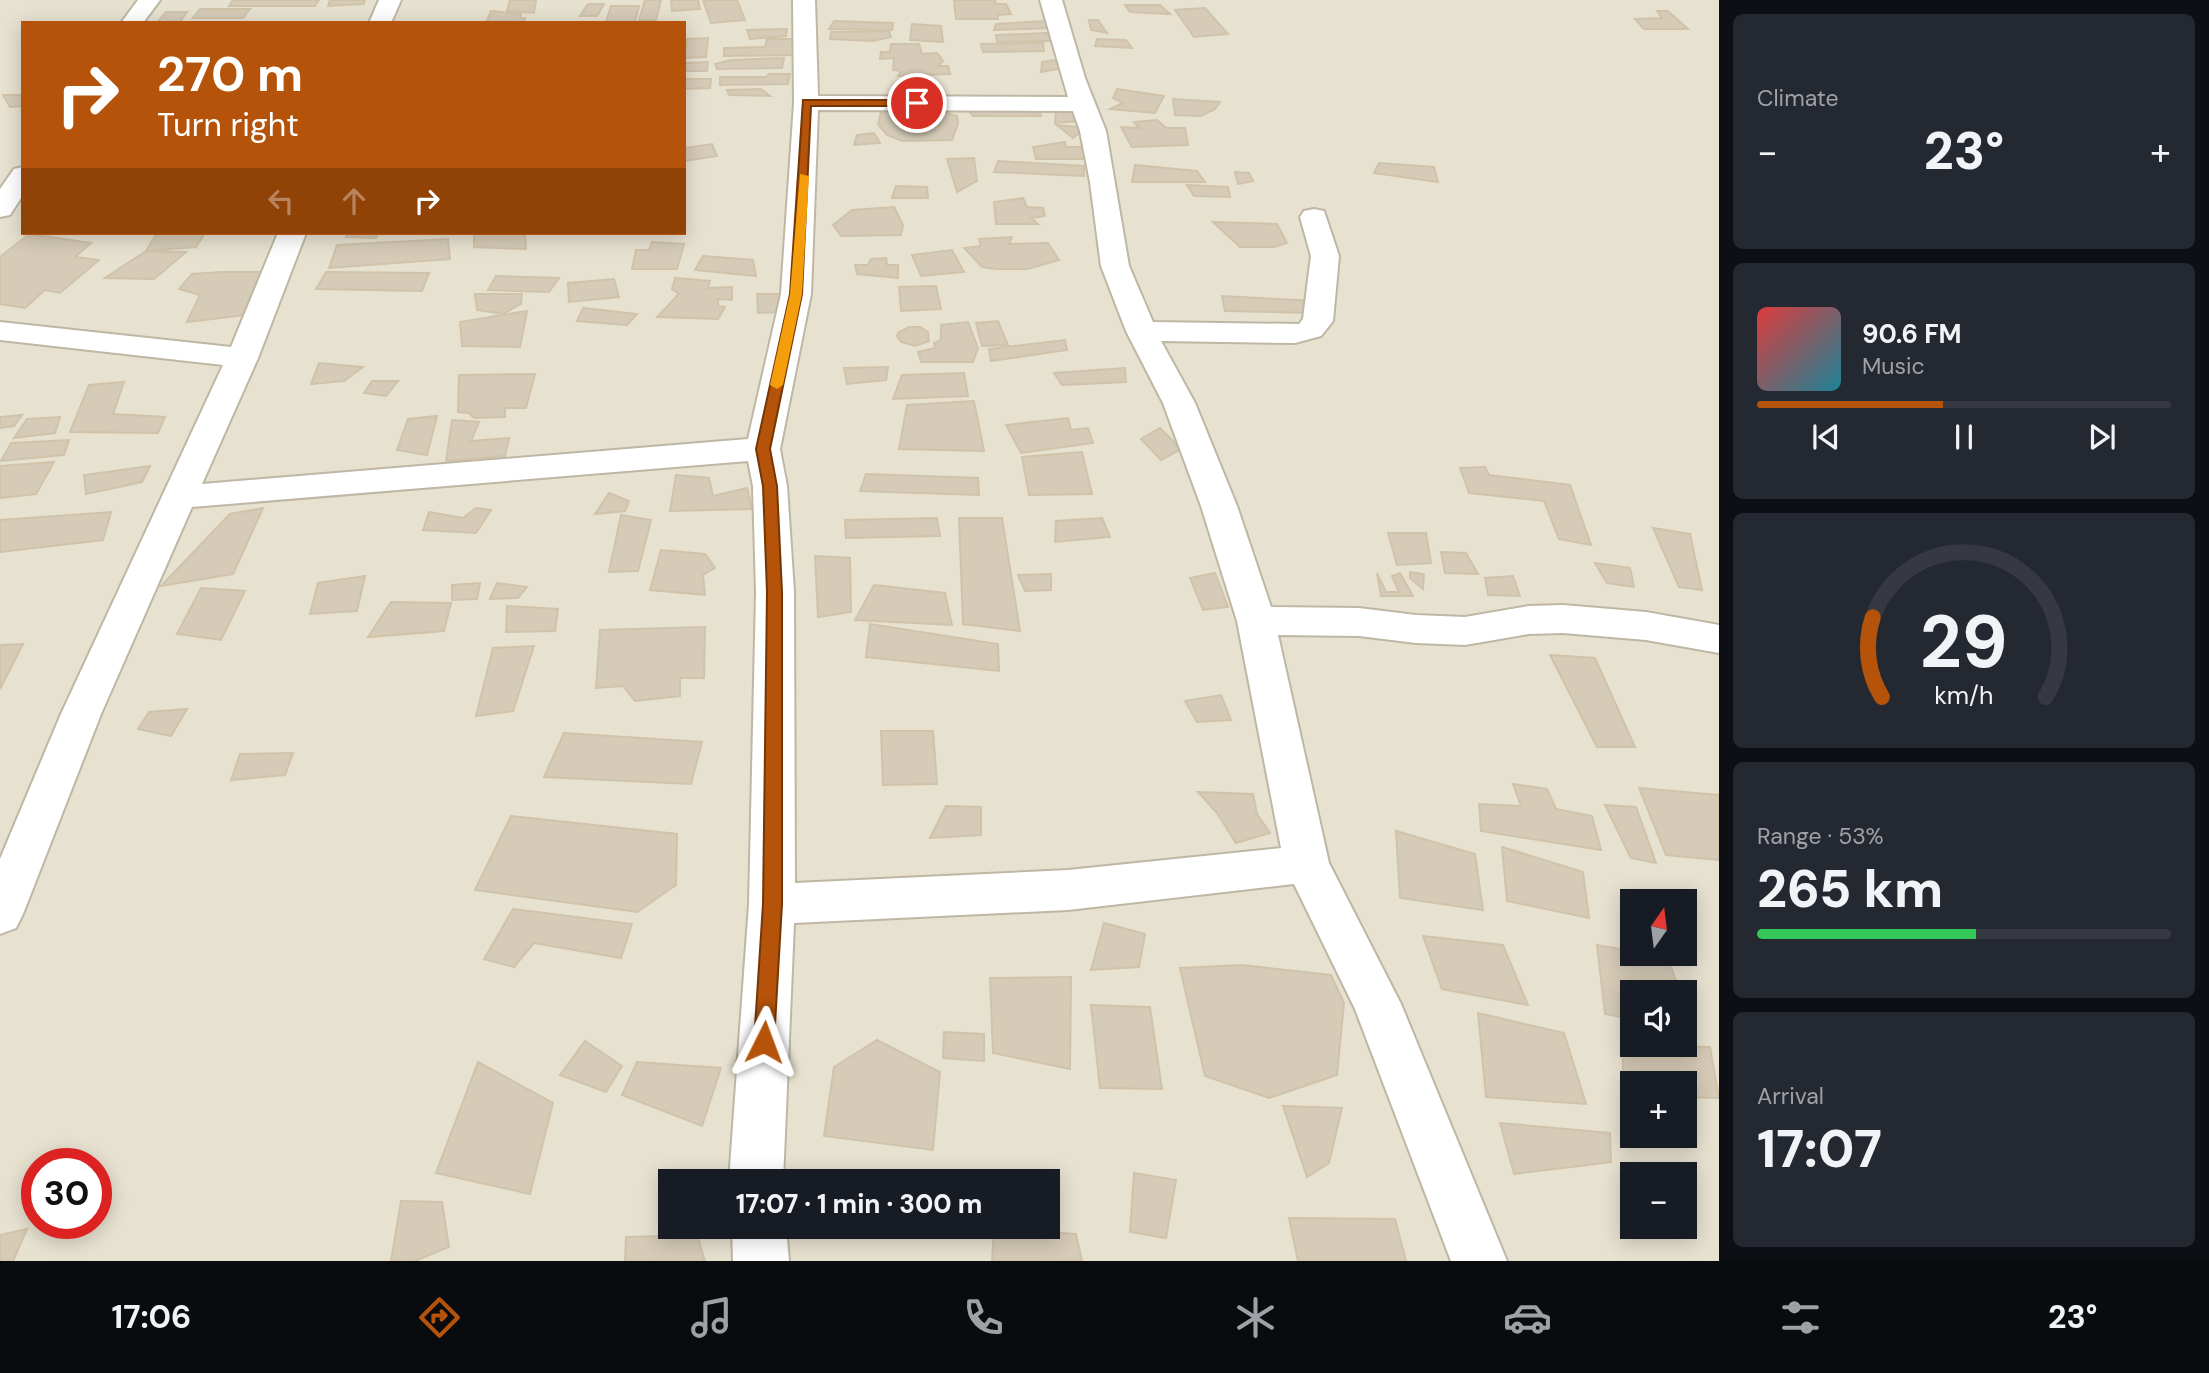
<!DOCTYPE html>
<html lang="en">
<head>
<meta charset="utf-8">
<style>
	:root { --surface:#171b24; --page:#242831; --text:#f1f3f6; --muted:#9ea1a6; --line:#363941; --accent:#b45309 }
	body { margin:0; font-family:"DM Sans",sans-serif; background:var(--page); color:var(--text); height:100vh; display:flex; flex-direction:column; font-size:26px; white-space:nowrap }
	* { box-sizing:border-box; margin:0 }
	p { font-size:23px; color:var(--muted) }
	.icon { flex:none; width:38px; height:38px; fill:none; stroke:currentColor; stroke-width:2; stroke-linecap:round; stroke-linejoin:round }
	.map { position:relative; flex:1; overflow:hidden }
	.drawer { display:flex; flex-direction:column; gap:14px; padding:14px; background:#0d0f14; width:490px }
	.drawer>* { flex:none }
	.banner { position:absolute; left:21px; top:21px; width:665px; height:214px; border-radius:0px; box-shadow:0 4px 18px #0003; background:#b45309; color:#fff; overflow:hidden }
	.needle { width:46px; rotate:14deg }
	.controls { position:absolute; left:1620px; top:889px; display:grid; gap:14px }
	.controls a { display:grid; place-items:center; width:77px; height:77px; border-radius:0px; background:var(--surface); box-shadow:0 4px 18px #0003; font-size:35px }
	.speed { position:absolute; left:21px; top:1148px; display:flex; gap:14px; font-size:35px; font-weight:700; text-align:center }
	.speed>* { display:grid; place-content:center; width:91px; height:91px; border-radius:50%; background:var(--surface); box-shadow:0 4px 18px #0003; line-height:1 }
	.speed .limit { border:10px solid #d22; background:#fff; color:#111 }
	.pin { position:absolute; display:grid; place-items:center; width:60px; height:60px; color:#fff; margin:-30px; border:4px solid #fff; border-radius:50%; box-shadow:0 2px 7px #0007 }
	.me { position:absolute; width:77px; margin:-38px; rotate:3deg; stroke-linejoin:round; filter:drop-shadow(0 0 5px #0008) }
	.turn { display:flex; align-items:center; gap:24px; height:147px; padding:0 21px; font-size:32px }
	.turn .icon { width:91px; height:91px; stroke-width:2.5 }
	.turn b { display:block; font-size:49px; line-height:60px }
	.lanes { display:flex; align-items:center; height:66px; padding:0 21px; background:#0003; justify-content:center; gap:35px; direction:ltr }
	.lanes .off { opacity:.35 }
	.big { font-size:52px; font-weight:800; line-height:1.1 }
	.drawer .widget { flex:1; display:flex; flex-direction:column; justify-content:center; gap:10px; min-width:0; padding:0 24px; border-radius:10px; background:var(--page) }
	.drawer .dial { align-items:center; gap:0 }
	.dial svg { height:182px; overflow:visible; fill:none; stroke:var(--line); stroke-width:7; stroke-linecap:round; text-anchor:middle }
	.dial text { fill:var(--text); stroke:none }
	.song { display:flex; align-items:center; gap:21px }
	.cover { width:84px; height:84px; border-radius:10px; background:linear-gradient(135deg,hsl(0 70% 55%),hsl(190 70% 35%)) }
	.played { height:7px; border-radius:4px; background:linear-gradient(90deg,var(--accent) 45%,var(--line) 45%) }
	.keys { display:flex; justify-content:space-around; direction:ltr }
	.heat { display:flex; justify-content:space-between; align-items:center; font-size:38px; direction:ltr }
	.charge { height:10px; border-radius:5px; background:linear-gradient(90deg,#34c759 53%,var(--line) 0) }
	.trip { position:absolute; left:658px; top:1169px; width:402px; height:70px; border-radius:0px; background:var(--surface); box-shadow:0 4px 18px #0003; font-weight:800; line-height:70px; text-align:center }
	.dock { display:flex; height:112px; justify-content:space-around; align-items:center; background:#090b0e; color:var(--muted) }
	.dock .icon { width:49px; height:49px }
	.dock .on { color:var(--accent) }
	.dock b { font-size:32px; color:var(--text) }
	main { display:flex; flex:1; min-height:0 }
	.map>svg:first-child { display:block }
	.residential { fill:#e7e1d0; fill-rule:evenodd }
	.building { fill:#d5cbb7; stroke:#d1c3aa; stroke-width:2 }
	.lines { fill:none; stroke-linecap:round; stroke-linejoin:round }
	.minor-casing { stroke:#bfb7a4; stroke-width:4 }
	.minor { fill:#fff; fill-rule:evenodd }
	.route { fill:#b45309; stroke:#753606; stroke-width:2 }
	.slow { fill:#f59e0b }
</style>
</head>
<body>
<main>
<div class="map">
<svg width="1719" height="1261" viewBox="0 0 1719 1261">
	<rect width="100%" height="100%" fill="#f3efe2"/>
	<path class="residential" d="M0,0h1719v1261h-1719zM23,23h661v210h-661zM1633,901h52v53h-52zM1633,992h52v53h-52zM1633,1083h52v53h-52zM37,1164h59v59h-59zM1633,1174h52v53h-52zM670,1181h378v46h-378z"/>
	<g class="building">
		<polygon points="233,0 319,0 315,6 229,6"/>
		<polygon points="330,0 365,0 364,4 328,6"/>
		<polygon points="510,0 536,0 534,13 507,11"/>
		<polygon points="645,0 661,0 656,20 639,20"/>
		<polygon points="671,0 698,0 700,9 672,11"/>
		<polygon points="703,0 737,0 745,20 711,23"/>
		<polygon points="954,0 995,0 996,4 1006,4 1011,14 998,15 998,19 956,19"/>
		<polygon points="588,4 604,4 597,16 580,16"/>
		<polygon points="1125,5 1160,5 1170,14 1130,12"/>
		<polygon points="611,6 639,6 635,22 606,22"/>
		<polygon points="1205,8 1228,34 1194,37 1175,10"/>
		<polygon points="200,9 250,9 243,18 193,18"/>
		<polygon points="491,11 521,14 520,18 525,18 523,23 486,23"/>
		<polygon points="1657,11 1668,11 1688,29 1644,29 1635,19 1662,18"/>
		<polygon points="166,12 187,12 179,23 157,23"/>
		<polygon points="1089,20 1098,20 1107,33 1091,30"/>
		<polygon points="834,21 893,23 892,30 829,29"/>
		<polygon points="1047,21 1054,28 994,30 996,24"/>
		<polygon points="912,24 941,26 943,42 910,40"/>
		<polygon points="787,29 786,36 750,39 747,30"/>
		<polygon points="889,31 891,37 873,41 830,39 831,32"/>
		<polygon points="1048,33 1051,41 997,42 996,35"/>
		<polygon points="708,38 706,57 684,58 687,39"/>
		<polygon points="767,39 799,39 799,55 724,56 724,48 765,47"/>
		<polygon points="1097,39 1126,40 1132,48 1095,46"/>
		<polygon points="1043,43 1044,51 983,52 981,44"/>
		<polygon points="891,44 919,44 922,54 937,53 943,61 938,66 948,66 950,74 898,76 901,71 893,70 894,58 880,59 881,52 890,52"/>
		<polygon points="784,58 782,68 717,69 715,64 731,60"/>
		<polygon points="1054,60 1063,68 1041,72 1042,62"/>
		<polygon points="708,62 707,71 684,71 684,63"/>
		<polygon points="769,74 790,74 788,84 720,85 720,77 766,77"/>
		<polygon points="684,79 711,79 710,88 684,89"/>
		<polygon points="761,89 770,96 729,95 727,90"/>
		<polygon points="1117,89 1164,96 1155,113 1110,109 1123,103 1113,98"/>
		<polygon points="3,95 23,95 23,106 10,107"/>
		<polygon points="1173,99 1220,102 1215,109 1201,116 1175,115"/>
		<polygon points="930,108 957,116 958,124 952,140 902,141 887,135 878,124 881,112"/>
		<polygon points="1039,108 1041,116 973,116 967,109"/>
		<polygon points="1074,109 1079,121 1055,123 1056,110"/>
		<polygon points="1157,120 1166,128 1185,128 1188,145 1132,147 1121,127 1139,128 1134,122"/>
		<polygon points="1057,125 1078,127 1082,131 1073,138"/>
		<polygon points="874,133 880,143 854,145 857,135"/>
		<polygon points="1065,142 1066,147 1088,147 1088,159 1036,159 1033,147"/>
		<polygon points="712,144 717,156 684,161 684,148"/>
		<polygon points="974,158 977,181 957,192 947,159"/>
		<polygon points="998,161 1084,166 1084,176 994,172"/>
		<polygon points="1379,163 1434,167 1438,182 1374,173"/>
		<polygon points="1135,165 1197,171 1205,182 1132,182"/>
		<polygon points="1235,172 1249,173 1253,181 1238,184"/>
		<polygon points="1187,185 1228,187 1230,197 1194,196"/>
		<polygon points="896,186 927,187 928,198 892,198"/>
		<polygon points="1023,198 1027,207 1043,208 1045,216 1031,218 1038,224 996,224 994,202"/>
		<polygon points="894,207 903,225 901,235 841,236 833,225 852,210"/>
		<polygon points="1213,222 1277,224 1287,243 1274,247 1240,247"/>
		<polygon points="157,233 205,233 196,247 146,251"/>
		<polygon points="348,233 378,233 376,238 346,237"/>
		<polygon points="474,233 525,233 526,249 474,247"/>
		<polygon points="29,234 91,243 75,257 99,260 60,293 45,290 25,308 0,304 0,257"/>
		<polygon points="1012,237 1009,244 1048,243 1059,260 1028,269 996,269 982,267 964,248 981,246 979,239"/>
		<polygon points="448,239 450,259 329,268 337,245"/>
		<polygon points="652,242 684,244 677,269 632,269 636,250 649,250"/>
		<polygon points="952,250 964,272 921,276 912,255"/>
		<polygon points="146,251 186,252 154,279 105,278"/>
		<polygon points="703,256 753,260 756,276 695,270"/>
		<polygon points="886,258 887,265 898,265 898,278 857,274 855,265 868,265 871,259"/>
		<polygon points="221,272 264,272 245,315 187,322 200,295 179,289 192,274"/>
		<polygon points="326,272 429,273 422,291 316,289"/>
		<polygon points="496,276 559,278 549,292 488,290"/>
		<polygon points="675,278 710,281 708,288 732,287 732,300 718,299 718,306 725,307 718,319 657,317 679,294 672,289"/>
		<polygon points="614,279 619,297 569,302 568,283"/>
		<polygon points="936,286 941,309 901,311 899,287"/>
		<polygon points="475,294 522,294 521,304 503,314 477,310"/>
		<polygon points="757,294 786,294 786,312 758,313"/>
		<polygon points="1222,296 1316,301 1314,313 1225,311"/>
		<polygon points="583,308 637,314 627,325 577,321"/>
		<polygon points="527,311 520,347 462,346 460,322"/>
		<polygon points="998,321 1008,345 982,346 976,323"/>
		<polygon points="968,322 978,348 973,362 921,362 918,352 935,348 934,343 941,340 941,325"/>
		<polygon points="909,327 920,327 928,332 929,341 915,346 901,342 897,336 898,333"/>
		<polygon points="1065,340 1067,350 991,361 989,349"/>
		<polygon points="319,363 363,367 344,381 311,384"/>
		<polygon points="888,367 886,380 847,384 844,368"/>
		<polygon points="1125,368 1126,382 1062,385 1054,373"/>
		<polygon points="964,373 968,396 893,399 902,375"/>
		<polygon points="535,374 526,408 505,408 505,417 474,418 469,413 458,412 459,375"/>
		<polygon points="372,381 398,381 386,396 364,393"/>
		<polygon points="124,382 113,414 165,417 158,433 70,432 89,385"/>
		<polygon points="974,401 984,451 899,449 907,405"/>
		<polygon points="22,415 14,426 0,428 0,417"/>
		<polygon points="437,416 427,455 397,450 408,419"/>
		<polygon points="60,417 55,433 14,438 27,419"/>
		<polygon points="1068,418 1071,430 1088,428 1093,443 1021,453 1006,425"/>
		<polygon points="452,420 479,422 471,441 509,438 505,456 446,461"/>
		<polygon points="1160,428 1181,449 1161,460 1141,439"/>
		<polygon points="69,440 64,455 1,461 11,443"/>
		<polygon points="1082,452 1092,494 1029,495 1022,457"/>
		<polygon points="54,462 36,494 0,498 0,466"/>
		<polygon points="150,466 142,482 86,494 84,475"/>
		<polygon points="1485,467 1489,475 1570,485 1591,545 1559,539 1544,501 1469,493 1460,468"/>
		<polygon points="866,474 978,478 979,495 860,491"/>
		<polygon points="676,475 709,478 713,496 747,488 752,509 670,511"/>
		<polygon points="609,493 629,501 625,511 595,514"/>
		<polygon points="263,508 233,574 161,586 230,514"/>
		<polygon points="476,508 491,510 476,533 423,530 429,512 463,518"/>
		<polygon points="111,512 103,540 0,552 0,520"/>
		<polygon points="621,515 651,520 638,571 609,572"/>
		<polygon points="937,518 940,536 846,538 845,520"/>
		<polygon points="959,518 1002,518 1020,631 963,624"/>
		<polygon points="1102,518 1110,537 1055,542 1056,521"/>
		<polygon points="1653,528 1690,534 1702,590 1679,587"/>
		<polygon points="1388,533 1426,533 1431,563 1397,565"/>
		<polygon points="661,550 705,554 715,568 703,575 705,595 650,590"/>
		<polygon points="1441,552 1466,553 1478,574 1445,573"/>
		<polygon points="815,556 850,558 851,612 818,617"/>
		<polygon points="1595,563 1630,568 1634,587 1607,583"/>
		<polygon points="1410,572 1424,574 1423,589 1410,578"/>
		<polygon points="1215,573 1228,607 1203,610 1190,578"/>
		<polygon points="1377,573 1386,592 1399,592 1392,576 1400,573 1413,596 1381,596"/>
		<polygon points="1051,574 1051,590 1025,591 1018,575"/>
		<polygon points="365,576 357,611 310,614 318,583"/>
		<polygon points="1513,576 1520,596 1488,595 1485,578"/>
		<polygon points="480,583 477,599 452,600 452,585"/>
		<polygon points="497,583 527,587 518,598 490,599"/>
		<polygon points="874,585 945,593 952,625 855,620"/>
		<polygon points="201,588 245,591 221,640 177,634"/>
		<polygon points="391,602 451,603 444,631 368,637"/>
		<polygon points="507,606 558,609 555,631 506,632"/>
		<polygon points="870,624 998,644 999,671 866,657"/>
		<polygon points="705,627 704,678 680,678 680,696 635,701 623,686 596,688 600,630"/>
		<polygon points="23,644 0,689 0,645"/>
		<polygon points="534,646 513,711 476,716 493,648"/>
		<polygon points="1550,655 1595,658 1635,747 1597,747"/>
		<polygon points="1221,695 1231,720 1197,722 1185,701"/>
		<polygon points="187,709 171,736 138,729 149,712"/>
		<polygon points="881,731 933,731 937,784 883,785"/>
		<polygon points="564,733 702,742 691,784 544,777"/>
		<polygon points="293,753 285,775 231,780 240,754"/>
		<polygon points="1513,784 1547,789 1556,809 1592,816 1601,850 1481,831 1479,804 1521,806"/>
		<polygon points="1639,788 1719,795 1719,860 1666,855"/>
		<polygon points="1198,792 1253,794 1257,814 1270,833 1236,843 1217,813"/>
		<polygon points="1605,805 1636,807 1656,863 1631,858"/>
		<polygon points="946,806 981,807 981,835 930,838"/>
		<polygon points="511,816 677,834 676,885 637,912 475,890"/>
		<polygon points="1396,831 1475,854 1483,910 1400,898"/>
		<polygon points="1502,847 1583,872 1589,918 1507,901"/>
		<polygon points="513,909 632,924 621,958 534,943 514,967 484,959"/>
		<polygon points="1104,923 1145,934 1139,967 1091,970"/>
		<polygon points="1423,936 1503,945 1528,1005 1442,989"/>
		<polygon points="1597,945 1633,951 1633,954 1667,956 1680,992 1633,992 1633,1019 1605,1014"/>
		<polygon points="1242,965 1331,975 1344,1003 1337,1075 1269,1098 1205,1076 1180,968"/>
		<polygon points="1071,977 1070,1069 993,1053 990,978"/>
		<polygon points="1091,1005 1150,1007 1162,1089 1100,1088"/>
		<polygon points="1478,1013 1564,1033 1586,1104 1486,1097"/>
		<polygon points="944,1032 984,1034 984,1061 943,1058"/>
		<polygon points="877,1040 940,1072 933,1150 824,1136 834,1067"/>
		<polygon points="1622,1040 1633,1041 1633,1045 1710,1047 1719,1098 1685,1097 1685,1083 1633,1083 1633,1095 1624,1095"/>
		<polygon points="585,1041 622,1066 606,1092 560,1075"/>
		<polygon points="478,1062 553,1103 530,1194 436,1173"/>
		<polygon points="637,1062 721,1068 702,1126 622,1095"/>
		<polygon points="1283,1106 1342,1108 1329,1163 1307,1177"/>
		<polygon points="1500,1123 1610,1133 1611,1162 1514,1174"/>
		<polygon points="1134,1173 1176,1180 1166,1238 1130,1232"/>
		<polygon points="401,1201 442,1202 449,1247 415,1261 391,1261"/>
		<polygon points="1289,1218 1395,1219 1406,1261 1298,1261"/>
		<polygon points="27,1229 13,1261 0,1261 0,1235"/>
		<polygon points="994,1229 1076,1234 1082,1261 992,1261"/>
		<polygon points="697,1235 705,1261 625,1261 626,1237"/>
	</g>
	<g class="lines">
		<g class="minor-casing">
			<g id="minor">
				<polygon points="138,0 160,0 143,23 121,23"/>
				<polygon points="379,0 401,0 391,23 369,23"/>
				<path d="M793,0h22l3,96 250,1 -28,-97h22l23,78 21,53 23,135 24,56 146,2 4,-5 8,-63 -11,-39 4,-6 10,-2 10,2 15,45 -6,65 -12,15 -26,7 -134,-2 34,62 42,103 34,101 88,1 57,7 49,2 64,-11 34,-1 83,7 73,13v28l-73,-13 -83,-7 -34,1 -64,11 -49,-2 -57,-7 -81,-1 51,228 72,141 106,257h-56l-96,-252 -61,-125 -226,26 -274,13 -11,258h-54l20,-277 7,-312 -3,-106 -5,-25 -556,46 -91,207 -78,200 -7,14 -16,6v-75l61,-145 162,-349 -223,-25v-18l231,25 47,-114h28l-48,125 -56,126 546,-45 33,-145 13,-191zM818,110l255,1 7,20 10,51 11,84 25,65 37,72 38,103 36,115 44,227 -213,22 -273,13 -1,-291 -7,-106 -7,-37 31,-155z"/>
				<polygon points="23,167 23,195 10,215 0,217 0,189 14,169"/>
				<polygon points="732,1227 786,1227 789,1261 733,1261"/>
			</g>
		</g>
		<use href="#minor" class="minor"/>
	</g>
	<polygon class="route" points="803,100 917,100 922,103 917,106 811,106 802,294 770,449 777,486 782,592 782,904 774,1042 771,1049 764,1052 757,1049 754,1042 763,904 767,592 763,486 756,449 790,294"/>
	<polygon class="slow" points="800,174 809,176 802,294 783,385 777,389 770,385 790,294"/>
</svg>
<div class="controls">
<a><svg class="needle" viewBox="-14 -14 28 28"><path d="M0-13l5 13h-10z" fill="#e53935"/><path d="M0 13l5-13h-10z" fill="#9ea1a6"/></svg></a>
<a><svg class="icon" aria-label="sound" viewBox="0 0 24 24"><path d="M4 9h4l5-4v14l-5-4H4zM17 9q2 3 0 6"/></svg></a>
<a>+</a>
<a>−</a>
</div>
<div class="speed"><div class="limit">30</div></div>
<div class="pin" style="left:917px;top:103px;background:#d93025"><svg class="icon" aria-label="arrive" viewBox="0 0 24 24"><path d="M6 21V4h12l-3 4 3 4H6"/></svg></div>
<svg class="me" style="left:764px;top:1042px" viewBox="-20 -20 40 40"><path d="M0-17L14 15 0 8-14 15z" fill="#b45309" stroke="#fff" stroke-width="4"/></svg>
<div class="trip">17:07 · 1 min · 300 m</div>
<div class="banner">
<div class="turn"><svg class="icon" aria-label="right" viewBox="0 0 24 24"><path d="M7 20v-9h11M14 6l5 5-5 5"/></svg><div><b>270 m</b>Turn right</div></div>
<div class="lanes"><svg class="icon off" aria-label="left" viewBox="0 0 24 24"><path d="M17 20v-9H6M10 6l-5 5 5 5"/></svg><svg class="icon off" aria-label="ahead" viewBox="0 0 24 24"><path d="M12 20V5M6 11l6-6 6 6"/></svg><svg class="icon" aria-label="right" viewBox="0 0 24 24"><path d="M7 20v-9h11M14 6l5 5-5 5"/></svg></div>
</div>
</div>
<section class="drawer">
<div class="widget"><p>Climate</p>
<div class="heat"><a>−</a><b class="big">23°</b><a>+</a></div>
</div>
<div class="widget">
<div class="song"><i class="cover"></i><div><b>90.6 FM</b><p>Music</p></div></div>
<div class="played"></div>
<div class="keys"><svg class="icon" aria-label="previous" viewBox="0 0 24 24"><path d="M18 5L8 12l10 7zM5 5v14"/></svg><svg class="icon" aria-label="pause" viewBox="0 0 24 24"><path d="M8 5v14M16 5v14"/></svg><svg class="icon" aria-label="next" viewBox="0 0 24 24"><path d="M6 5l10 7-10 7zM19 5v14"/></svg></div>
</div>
<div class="widget dial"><svg viewBox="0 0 100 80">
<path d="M14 69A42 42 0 1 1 86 69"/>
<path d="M14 69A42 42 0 0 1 10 34" stroke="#b45309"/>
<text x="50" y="56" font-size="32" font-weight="700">29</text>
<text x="50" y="72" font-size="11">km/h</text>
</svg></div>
<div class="widget"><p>Range · 53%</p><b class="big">265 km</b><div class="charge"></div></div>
<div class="widget"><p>Arrival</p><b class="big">17:07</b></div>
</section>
</main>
<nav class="dock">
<b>17:06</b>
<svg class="icon on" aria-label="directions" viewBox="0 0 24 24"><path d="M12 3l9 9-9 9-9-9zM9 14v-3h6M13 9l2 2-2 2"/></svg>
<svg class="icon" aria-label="music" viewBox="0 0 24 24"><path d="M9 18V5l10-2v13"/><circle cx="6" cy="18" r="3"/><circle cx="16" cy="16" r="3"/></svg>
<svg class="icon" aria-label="phone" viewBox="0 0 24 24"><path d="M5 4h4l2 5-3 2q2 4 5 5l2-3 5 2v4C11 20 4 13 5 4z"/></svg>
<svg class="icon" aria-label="climate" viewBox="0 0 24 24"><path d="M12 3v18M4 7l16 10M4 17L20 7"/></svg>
<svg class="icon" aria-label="car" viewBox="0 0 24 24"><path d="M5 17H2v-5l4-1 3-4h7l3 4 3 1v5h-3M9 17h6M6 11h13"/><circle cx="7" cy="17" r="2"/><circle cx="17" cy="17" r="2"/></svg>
<svg class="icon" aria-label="filters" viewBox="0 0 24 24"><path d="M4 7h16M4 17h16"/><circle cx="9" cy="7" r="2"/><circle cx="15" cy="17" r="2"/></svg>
<b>23°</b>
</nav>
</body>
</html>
